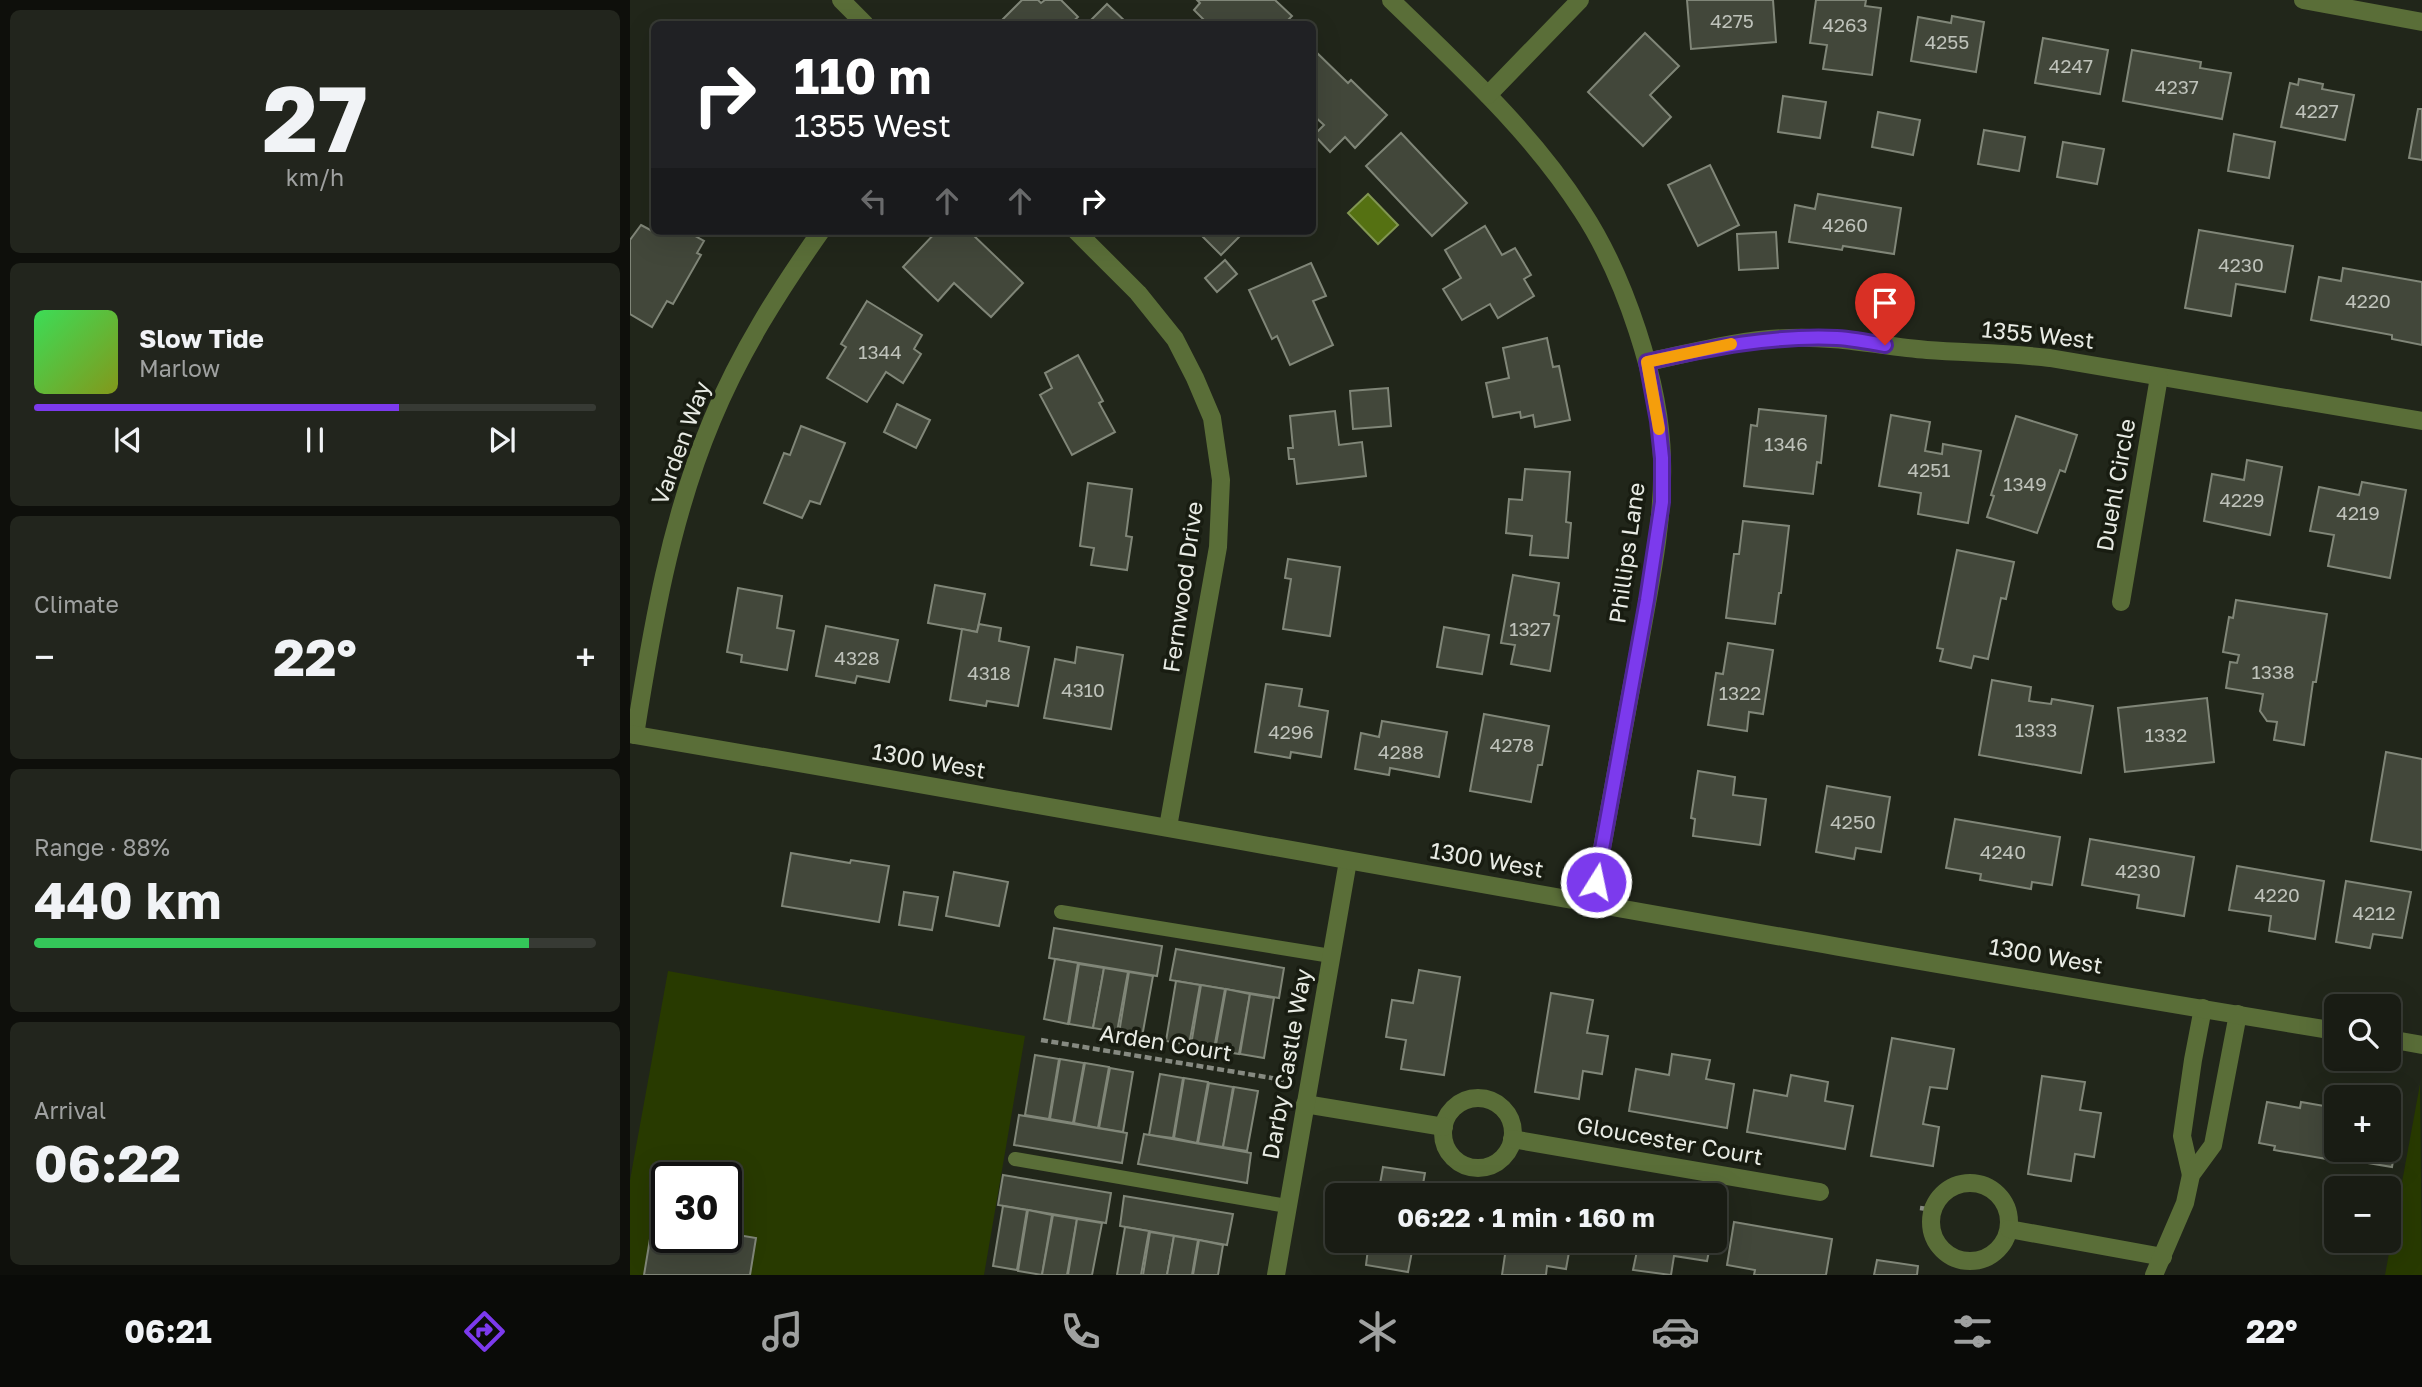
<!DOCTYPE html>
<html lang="en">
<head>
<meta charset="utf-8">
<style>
	:root { --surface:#191c14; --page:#22251d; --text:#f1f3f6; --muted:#9fa1a0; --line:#373a34; --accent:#7c3aed }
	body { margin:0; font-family:"Golos Text",sans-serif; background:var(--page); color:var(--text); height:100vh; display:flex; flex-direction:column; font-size:26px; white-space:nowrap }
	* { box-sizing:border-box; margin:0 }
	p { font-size:23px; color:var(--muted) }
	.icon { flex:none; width:38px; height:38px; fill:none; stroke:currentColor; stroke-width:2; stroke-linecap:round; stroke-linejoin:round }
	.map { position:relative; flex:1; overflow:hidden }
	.drawer { display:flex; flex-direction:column; gap:10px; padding:10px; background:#0e0f0b; width:630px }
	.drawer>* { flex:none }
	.hud { position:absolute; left:21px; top:21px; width:665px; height:214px; border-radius:10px; box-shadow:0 7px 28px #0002,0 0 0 2px var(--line); background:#202124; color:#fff; overflow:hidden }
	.controls { position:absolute; left:1694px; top:994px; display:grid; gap:14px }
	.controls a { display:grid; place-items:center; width:77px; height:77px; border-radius:10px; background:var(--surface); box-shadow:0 7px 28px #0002,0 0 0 2px var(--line); font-size:35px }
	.speed { position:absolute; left:21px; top:1162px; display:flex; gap:14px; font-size:35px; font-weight:700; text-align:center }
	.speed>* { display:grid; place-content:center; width:91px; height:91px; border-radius:50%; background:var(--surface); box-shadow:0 7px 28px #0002,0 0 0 2px var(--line); line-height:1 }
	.speed .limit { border:4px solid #111; border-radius:10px; background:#fff; color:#111 }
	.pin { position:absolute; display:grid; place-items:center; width:60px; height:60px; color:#fff; margin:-72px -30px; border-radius:50% 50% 50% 0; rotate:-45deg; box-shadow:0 0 7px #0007 }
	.pin .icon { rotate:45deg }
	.me { position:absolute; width:77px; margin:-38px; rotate:10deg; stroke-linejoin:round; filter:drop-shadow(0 0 5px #0008) }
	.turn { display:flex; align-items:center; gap:24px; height:147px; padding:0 28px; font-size:32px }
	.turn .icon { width:91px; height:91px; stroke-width:2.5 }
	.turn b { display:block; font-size:49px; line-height:60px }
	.lanes { display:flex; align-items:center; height:66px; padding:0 28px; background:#0003; justify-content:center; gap:35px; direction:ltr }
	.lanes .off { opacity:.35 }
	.big { font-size:52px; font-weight:700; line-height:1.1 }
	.drawer .card { flex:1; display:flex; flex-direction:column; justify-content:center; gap:10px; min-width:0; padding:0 24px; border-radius:10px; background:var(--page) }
	.drawer .dial { align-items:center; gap:0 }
	.dial b { font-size:91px; line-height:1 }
	.song { display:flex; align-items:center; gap:21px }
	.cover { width:84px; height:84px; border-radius:10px; background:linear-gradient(135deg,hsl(130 70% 55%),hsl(70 70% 35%)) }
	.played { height:7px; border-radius:4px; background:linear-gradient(90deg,var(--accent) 65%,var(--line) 65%) }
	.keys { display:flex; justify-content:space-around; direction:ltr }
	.heat { display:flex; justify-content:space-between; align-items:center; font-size:38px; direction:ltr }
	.charge { height:10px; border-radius:5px; background:linear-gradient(90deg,#34c759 88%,var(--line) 0) }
	.trip { position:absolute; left:695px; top:1183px; width:402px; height:70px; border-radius:10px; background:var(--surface); box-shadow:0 7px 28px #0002,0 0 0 2px var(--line); font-weight:700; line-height:70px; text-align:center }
	.menu { display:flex; height:112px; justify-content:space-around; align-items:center; background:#0a0b08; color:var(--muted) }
	.menu .icon { width:49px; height:49px }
	.menu .on { color:var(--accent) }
	.menu b { font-size:32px; color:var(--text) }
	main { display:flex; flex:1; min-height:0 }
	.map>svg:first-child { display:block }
	.green { fill:#283a00; fill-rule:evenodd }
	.water { fill:#557112; stroke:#819651; stroke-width:2 }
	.building { fill:#42473a; stroke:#808678; stroke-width:2 }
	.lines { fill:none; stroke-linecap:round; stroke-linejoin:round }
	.path { stroke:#868a81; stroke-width:4.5; stroke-dasharray:7 3.5; stroke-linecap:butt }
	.service { stroke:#5a6e38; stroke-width:14 }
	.minor { stroke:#5a6e38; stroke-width:18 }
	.tertiary { stroke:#5a6e38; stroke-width:18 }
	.route-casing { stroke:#51269a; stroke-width:18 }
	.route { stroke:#7c3aed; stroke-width:12 }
	.slow { stroke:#f59e0b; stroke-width:12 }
	.labels { text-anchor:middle; stroke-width:7; stroke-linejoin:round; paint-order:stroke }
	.number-label { font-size:19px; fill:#bec2ba }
	.street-label { font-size:23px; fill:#e8ebe4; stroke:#181c11 }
</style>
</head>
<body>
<main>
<section class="drawer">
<div class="card dial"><b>27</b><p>km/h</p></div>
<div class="card">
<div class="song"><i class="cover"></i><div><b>Slow Tide</b><p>Marlow</p></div></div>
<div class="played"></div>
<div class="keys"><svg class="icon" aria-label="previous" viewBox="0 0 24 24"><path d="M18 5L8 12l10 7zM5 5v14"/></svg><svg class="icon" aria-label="pause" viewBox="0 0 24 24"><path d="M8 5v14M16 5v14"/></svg><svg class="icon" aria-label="next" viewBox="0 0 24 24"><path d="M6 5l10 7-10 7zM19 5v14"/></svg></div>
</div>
<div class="card"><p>Climate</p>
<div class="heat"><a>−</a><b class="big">22°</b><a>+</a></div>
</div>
<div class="card"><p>Range · 88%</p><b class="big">440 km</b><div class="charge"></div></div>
<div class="card"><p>Arrival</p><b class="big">06:22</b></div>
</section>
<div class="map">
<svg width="1792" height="1275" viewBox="0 0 1792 1275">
	<rect width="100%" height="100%" fill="#21261a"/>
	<g class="green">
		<path d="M38,971l357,65 -41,239h-354v-95zM37,1178h59v59h-59z"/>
		<polygon points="1790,1084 1792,1275 1755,1275"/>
	</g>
	<polygon class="water" points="738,194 768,225 748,244 718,213"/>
	<g class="building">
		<polygon points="392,0 408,0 411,3 415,0 431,0 448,17 440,24 368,24"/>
		<polygon points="567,0 645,0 662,16 654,24 578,24 564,10 570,3"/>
		<polygon points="1057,0 1143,0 1146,42 1061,49"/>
		<polygon points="1186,0 1236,0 1235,6 1251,8 1242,75 1193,69 1197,45 1180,43"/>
		<polygon points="477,4 498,24 457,24"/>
		<polygon points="1322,16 1354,22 1346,72 1281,61 1288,17 1321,23"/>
		<polygon points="1015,33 1049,66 1020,95 1041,117 1013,146 958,92"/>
		<polygon points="1413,38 1478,50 1470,94 1405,83"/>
		<polygon points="682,48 718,83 721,80 757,115 725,148 715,137 700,152 684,135 694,125 682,114"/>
		<polygon points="1502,50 1571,62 1570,68 1601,73 1592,119 1493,101"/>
		<polygon points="1669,79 1693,84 1692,89 1724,95 1715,140 1651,127 1660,83 1668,85"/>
		<polygon points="1153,96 1196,102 1190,138 1148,132"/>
		<polygon points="1788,109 1792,109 1792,160 1779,158"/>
		<polygon points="1248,112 1290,120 1283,155 1242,147"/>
		<polygon points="1354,130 1395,137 1389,171 1348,164"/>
		<polygon points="771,133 837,203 802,236 736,166"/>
		<polygon points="1604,134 1645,142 1639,178 1598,171"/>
		<polygon points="1433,142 1474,149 1467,184 1427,177"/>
		<polygon points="1080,165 1109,225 1068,246 1038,185"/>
		<polygon points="1188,194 1271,208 1264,254 1213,246 1212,250 1159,242 1165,205 1185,209"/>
		<polygon points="11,225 24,232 56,231 74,241 67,253 71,255 43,304 37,301 22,327 0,314 0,240"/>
		<polygon points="855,226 872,255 885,248 901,275 894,279 904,296 868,318 860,304 832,320 813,289 831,278 815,250"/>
		<polygon points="1569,230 1663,246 1655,292 1606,284 1601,316 1555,308"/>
		<polygon points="307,231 339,231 393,283 361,317 324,283 308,301 273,267"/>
		<polygon points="567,231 615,231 591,255"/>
		<polygon points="1146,232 1148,268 1109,270 1107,234"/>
		<polygon points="595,260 607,274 587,292 575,278"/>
		<polygon points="681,263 696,296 683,301 703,345 660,365 647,336 642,339 619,290"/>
		<polygon points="1713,268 1792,282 1792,345 1762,339 1762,335 1681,320 1689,277 1711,281"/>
		<polygon points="237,301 292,335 284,349 291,354 273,383 256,372 237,402 197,378 216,347 211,344"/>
		<polygon points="917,338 923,367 929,366 940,420 905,427 903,415 891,418 890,412 863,417 856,383 879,378 873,348"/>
		<polygon points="448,355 473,401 469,403 485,432 442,455 410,395 422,388 415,373"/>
		<polygon points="758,388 761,426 723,429 720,391"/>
		<polygon points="267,404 300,420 286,448 254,432"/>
		<polygon points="1129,409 1196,416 1191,463 1187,462 1183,494 1114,486 1121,425 1127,426"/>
		<polygon points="705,411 709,445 732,442 736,476 667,484 664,459 659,459 658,448 663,448 660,416"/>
		<polygon points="1261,415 1300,422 1295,451 1312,454 1313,444 1351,451 1338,523 1288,514 1291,493 1249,486"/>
		<polygon points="1386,416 1447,435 1435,472 1430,470 1407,533 1357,517 1364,496 1361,495"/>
		<polygon points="171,426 215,443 190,504 180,501 172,518 134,503 154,453 160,455"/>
		<polygon points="1617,460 1652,467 1640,535 1574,521 1582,474 1614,480"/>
		<polygon points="895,469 940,472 936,522 941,523 938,558 900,555 902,536 876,533 879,499 892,500"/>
		<polygon points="1732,482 1776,490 1760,578 1698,566 1704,535 1680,531 1689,487 1729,495"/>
		<polygon points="458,483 502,489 496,536 502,537 497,570 461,565 464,548 450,546"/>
		<polygon points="1113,521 1159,526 1151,593 1149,593 1145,624 1096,618 1104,554 1109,554"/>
		<polygon points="1327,550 1384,562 1376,599 1371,598 1358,659 1344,656 1341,668 1310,661 1313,649 1307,648"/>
		<polygon points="658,559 710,567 700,636 653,629 661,579 655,578"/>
		<polygon points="883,575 929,583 924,615 929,616 920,671 881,664 885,645 871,643"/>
		<polygon points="305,585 355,594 347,632 298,623"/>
		<polygon points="108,588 152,596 147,628 164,631 157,670 111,662 112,655 97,652"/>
		<polygon points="1606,600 1697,614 1686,682 1683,682 1674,745 1644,740 1647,722 1637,721 1630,711 1633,694 1596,688 1600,662 1607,663 1609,655 1593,652 1599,617 1603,618"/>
		<polygon points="349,624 371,628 369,641 399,647 388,706 357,701 356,706 320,700 332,629 347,632"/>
		<polygon points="196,626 268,640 259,682 227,676 225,683 186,676"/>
		<polygon points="814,627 859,635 852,674 807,667"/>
		<polygon points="1098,643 1143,650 1133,714 1119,712 1117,731 1078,725 1086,673 1093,674"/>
		<polygon points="447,647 493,655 481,729 414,718 425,659 445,663"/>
		<polygon points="1362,680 1401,687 1399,701 1421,704 1422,699 1463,706 1451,773 1349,755"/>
		<polygon points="636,684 672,689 669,706 698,711 691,757 661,752 660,758 625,752"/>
		<polygon points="1577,698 1584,762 1495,772 1488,708"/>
		<polygon points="854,714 919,726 912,765 908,765 901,802 840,791"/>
		<polygon points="752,721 817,732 809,777 760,768 759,775 725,769 731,733 749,737"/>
		<polygon points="1756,752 1792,759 1792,850 1741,841"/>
		<polygon points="1068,771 1105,777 1103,795 1136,799 1130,845 1063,836 1065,819 1061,818"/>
		<polygon points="1197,786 1260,797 1251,852 1226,848 1224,859 1186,852"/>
		<polygon points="1325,819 1430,837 1422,885 1402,882 1401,889 1350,880 1351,874 1316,868"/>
		<polygon points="1460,839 1564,857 1554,916 1507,908 1509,895 1452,885"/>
		<polygon points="161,853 220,863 221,860 259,866 249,922 152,906"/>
		<polygon points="1607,866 1694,881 1685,939 1639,931 1641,916 1599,910"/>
		<polygon points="324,872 378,882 369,926 316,916"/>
		<polygon points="1716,881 1781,892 1772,938 1743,934 1740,948 1706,942"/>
		<polygon points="274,892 308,897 302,930 269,925"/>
		<polygon points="424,928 532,946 527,976 419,958"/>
		<polygon points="546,949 654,968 649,998 540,980"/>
		<polygon points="425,959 448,963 438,1024 414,1019"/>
		<polygon points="449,964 474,968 463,1028 439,1024"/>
		<polygon points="474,968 498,972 487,1032 463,1028"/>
		<polygon points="789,970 830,977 814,1075 771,1069 776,1040 756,1037 762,1000 783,1003"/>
		<polygon points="499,972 523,976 512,1037 489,1033"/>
		<polygon points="546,981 570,985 559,1045 536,1041"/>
		<polygon points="571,985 595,989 584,1049 561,1045"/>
		<polygon points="596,989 620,994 609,1054 585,1050"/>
		<polygon points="921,993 963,1000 957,1033 978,1036 972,1074 953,1071 949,1099 905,1092"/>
		<polygon points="620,994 644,998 634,1058 610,1054"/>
		<polygon points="1262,1038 1324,1049 1317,1089 1300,1087 1293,1124 1309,1127 1303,1166 1241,1156"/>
		<polygon points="1042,1054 1080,1060 1076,1079 1104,1084 1097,1128 999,1111 1006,1069 1039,1075"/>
		<polygon points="405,1055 429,1059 419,1119 395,1115"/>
		<polygon points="430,1059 454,1063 443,1123 420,1119"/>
		<polygon points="455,1063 479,1067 468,1128 444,1123"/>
		<polygon points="480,1068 503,1072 493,1132 469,1128"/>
		<polygon points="530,1074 553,1078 543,1138 519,1135"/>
		<polygon points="1161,1075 1198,1082 1195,1101 1223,1106 1215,1149 1117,1132 1124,1090 1157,1096"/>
		<polygon points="1412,1076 1455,1082 1450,1110 1471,1113 1464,1157 1445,1154 1441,1181 1398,1174"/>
		<polygon points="554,1078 578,1082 567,1143 544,1138"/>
		<polygon points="579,1083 603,1087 593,1147 568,1143"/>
		<polygon points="604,1087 628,1091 617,1151 593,1147"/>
		<polygon points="1637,1102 1670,1108 1671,1102 1706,1108 1706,1150 1759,1150 1759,1118 1770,1120 1762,1167 1714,1159 1714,1162 1644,1150 1645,1146 1629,1143"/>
		<polygon points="389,1115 497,1133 492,1163 384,1145"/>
		<polygon points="514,1134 621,1153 617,1183 508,1164"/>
		<polygon points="753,1167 795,1173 791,1195 748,1195"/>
		<polygon points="373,1175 481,1193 476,1223 368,1205"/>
		<polygon points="885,1188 927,1195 884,1195"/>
		<polygon points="494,1196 603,1214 597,1245 490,1226"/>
		<polygon points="373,1206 397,1210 387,1270 363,1266"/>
		<polygon points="398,1210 422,1215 412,1275 388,1271"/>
		<polygon points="423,1215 447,1219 437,1275 412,1275"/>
		<polygon points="447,1219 472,1223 462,1275 438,1275"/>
		<polygon points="23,1221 37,1223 37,1237 96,1237 96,1233 126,1238 120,1275 14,1275"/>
		<polygon points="1104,1222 1202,1239 1196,1275 1124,1275 1125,1270 1097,1265"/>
		<polygon points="495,1227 519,1231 511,1275 487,1275"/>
		<polygon points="520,1232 544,1236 537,1275 513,1275"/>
		<polygon points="544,1236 568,1240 562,1275 537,1275"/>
		<polygon points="569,1240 593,1245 588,1275 563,1275"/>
		<polygon points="739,1241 784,1241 778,1272 736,1265"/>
		<polygon points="877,1241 941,1241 936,1269 917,1266 916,1275 872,1275"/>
		<polygon points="980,1241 1081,1241 1077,1261 1044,1256 1041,1275 1003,1270 1007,1251 979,1246"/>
		<polygon points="1247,1260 1288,1266 1287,1275 1244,1275"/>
	</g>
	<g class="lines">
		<g class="path">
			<polyline points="411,1040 654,1080"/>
			<polyline points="1290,1208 1304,1210"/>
		</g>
		<g class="service">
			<polyline points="431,912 701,956"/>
			<polyline points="385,1159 657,1206"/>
		</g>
		<g class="minor">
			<polyline points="211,0 235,24"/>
			<path d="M761,0c68,66 140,131 191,211 42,64 79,172 80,249 2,64 -13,130 -24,193 -16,83 -31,166 -46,250"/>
			<polyline points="1673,0 1792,22"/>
			<polyline points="858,95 950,0"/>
			<polyline points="446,231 508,293 545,339 565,378 582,418 591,480 588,547 538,827"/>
			<path d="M1017,362c47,-10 94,-23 142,-24 48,-2 91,8 138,12 41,3 82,3 123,8l372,63"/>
			<polyline points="1491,602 1529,377"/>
			<path d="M5,735c17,-107 35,-215 77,-315 28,-68 67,-129 109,-189"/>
			<circle cx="848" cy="1133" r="35"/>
			<polyline points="675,1104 814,1127"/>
			<polyline points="882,1139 1190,1192"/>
			<polyline points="1561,1175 1552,1136 1563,1060 1573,1008"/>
			<circle cx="1340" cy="1222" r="39"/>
			<polyline points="1379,1229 1533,1257"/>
			<polyline points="646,1275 718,861"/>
			<polyline points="1524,1275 1555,1203 1561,1175 1583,1145 1608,1014"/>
		</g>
		<g class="tertiary">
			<path d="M0,734c569,97 1136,204 1706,297"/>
			<polyline points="1759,1039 1792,1045"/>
		</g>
	</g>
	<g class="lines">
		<g class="route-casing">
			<path id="route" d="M966,882l51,-282 15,-98v-44l-4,-37 -11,-59c63,-14 125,-27 190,-24 16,1 32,4 48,7"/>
		</g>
		<use href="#route" class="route"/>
		<polyline class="slow" points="1029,429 1017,362 1101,344"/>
	</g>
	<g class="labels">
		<g class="number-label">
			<text x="1102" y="28">4275</text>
			<text x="1215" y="32">4263</text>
			<text x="1317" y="49">4255</text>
			<text x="1441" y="73">4247</text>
			<text x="1547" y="94">4237</text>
			<text x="1687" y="118">4227</text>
			<text x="1215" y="232">4260</text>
			<text x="1611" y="272">4230</text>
			<text x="1738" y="308">4220</text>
			<text x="250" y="359">1344</text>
			<text x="1156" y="451">1346</text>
			<text x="1299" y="477">4251</text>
			<text x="1395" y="491">1349</text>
			<text x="1612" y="507">4229</text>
			<text x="1728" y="520">4219</text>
			<text x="900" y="636">1327</text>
			<text x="227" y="665">4328</text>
			<text x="1643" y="679">1338</text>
			<text x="359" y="680">4318</text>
			<text x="453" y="697">4310</text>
			<text x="1110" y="700">1322</text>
			<text x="1406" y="737">1333</text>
			<text x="661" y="739">4296</text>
			<text x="1536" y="742">1332</text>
			<text x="882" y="752">4278</text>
			<text x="771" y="759">4288</text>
			<text x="1223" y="829">4250</text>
			<text x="1373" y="859">4240</text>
			<text x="1508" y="878">4230</text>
			<text x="1647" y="902">4220</text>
			<text x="1744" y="920">4212</text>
		</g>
		<g class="street-label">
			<text transform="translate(1408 335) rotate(6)" y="8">1355 West</text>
			<text transform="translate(51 443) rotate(-70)" y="8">Varden Way</text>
			<text transform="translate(1486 485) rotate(-80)" y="8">Duehl Circle</text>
			<text transform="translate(997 553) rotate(-82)" y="8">Phillips Lane</text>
			<text transform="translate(553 587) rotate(-82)" y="8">Fernwood Drive</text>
			<text transform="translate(299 761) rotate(10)" y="8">1300 West</text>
			<text transform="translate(857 860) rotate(10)" y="8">1300 West</text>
			<text transform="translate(1416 956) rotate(10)" y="8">1300 West</text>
			<text transform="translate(536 1043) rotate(9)" y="8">Arden Court</text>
			<text transform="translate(657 1064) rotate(-80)" y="8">Darby Castle Way</text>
			<text transform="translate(1040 1141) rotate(10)" y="8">Gloucester Court</text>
		</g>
	</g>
</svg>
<div class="controls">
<a><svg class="icon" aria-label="search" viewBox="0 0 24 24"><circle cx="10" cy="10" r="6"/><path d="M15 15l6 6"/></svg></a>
<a>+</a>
<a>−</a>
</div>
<div class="speed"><div class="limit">30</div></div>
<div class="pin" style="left:1255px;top:345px;background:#d93025"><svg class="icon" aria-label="arrive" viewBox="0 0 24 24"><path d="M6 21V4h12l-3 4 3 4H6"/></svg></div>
<svg class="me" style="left:966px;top:882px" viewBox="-20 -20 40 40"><circle r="17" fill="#7c3aed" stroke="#fff" stroke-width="3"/><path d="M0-11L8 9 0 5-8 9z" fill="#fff"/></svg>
<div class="trip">06:22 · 1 min · 160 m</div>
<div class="hud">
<div class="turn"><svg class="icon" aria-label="right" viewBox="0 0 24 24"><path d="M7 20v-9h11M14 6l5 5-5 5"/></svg><div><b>110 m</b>1355 West</div></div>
<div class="lanes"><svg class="icon off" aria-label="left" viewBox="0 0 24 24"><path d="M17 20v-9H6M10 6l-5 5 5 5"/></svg><svg class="icon off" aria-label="ahead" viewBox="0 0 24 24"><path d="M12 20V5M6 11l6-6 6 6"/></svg><svg class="icon off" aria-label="ahead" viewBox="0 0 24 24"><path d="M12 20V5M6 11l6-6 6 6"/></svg><svg class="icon" aria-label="right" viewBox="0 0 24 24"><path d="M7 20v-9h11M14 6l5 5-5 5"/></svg></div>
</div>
</div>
</main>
<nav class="menu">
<b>06:21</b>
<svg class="icon on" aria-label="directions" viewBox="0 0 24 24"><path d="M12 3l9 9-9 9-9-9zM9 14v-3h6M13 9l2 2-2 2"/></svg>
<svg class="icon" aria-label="music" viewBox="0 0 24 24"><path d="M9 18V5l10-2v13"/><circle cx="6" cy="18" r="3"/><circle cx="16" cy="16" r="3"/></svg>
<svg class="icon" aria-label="phone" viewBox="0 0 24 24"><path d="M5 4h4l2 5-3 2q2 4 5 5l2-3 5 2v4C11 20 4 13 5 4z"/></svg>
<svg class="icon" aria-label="climate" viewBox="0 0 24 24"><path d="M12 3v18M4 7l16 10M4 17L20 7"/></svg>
<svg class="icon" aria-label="car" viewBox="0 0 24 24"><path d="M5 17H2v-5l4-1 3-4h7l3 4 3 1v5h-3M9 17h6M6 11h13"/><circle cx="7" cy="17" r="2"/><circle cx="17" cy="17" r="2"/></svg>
<svg class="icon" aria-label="filters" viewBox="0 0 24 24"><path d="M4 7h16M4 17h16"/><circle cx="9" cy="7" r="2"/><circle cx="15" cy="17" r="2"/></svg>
<b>22°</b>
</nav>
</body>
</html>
